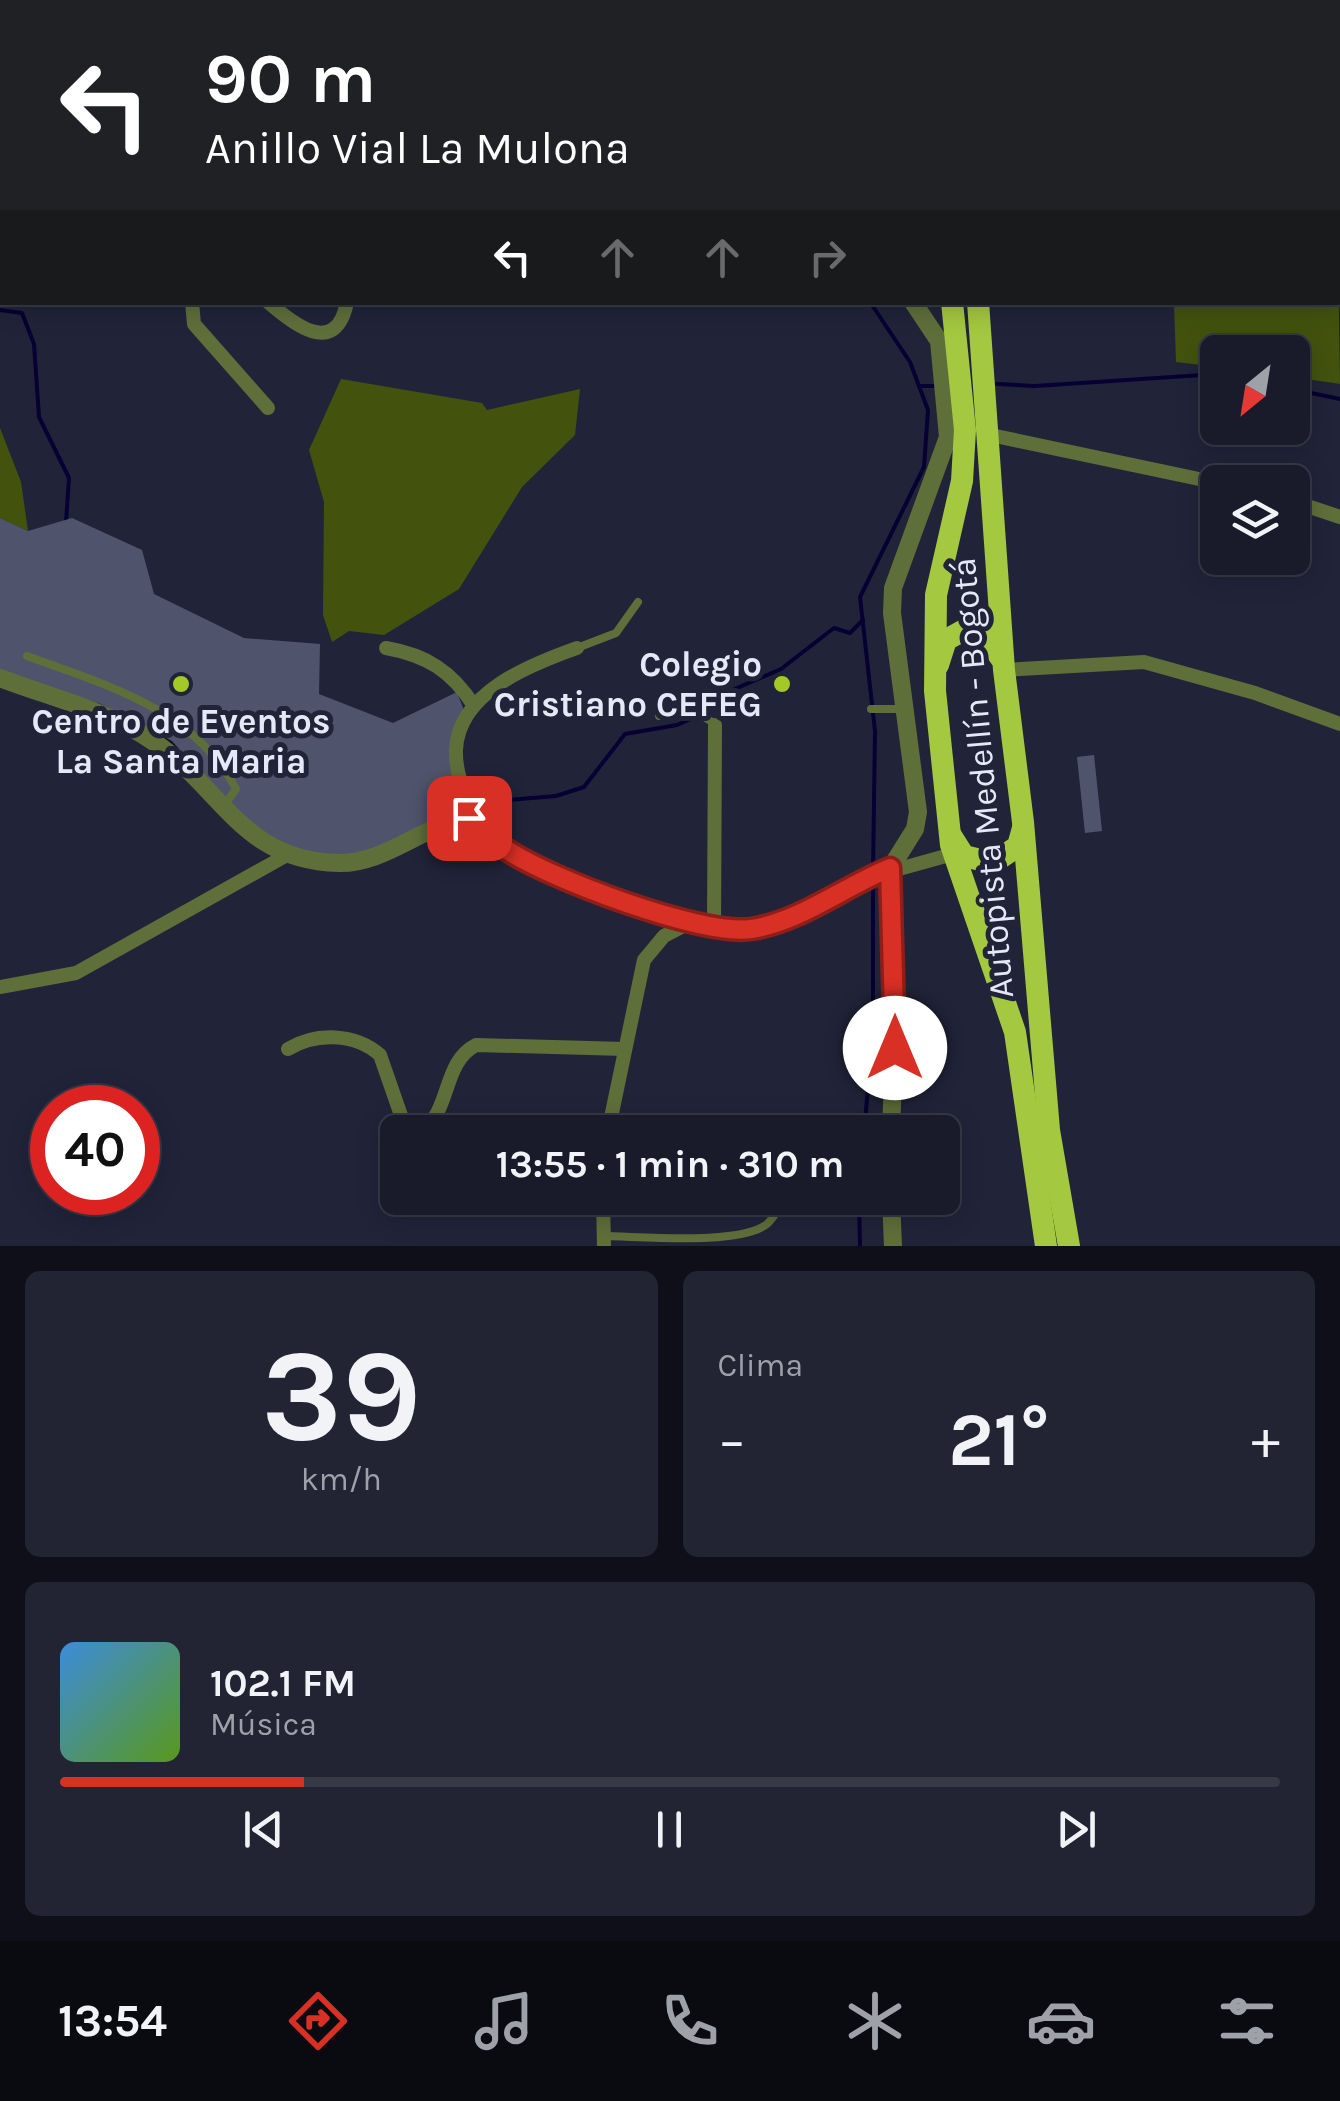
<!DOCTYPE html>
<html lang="es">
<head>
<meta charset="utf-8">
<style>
	:root { --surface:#191b2b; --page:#222433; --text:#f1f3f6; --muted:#9fa1a9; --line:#373947; --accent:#d93025 }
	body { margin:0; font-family:Karla,sans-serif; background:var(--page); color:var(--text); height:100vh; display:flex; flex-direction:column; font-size:38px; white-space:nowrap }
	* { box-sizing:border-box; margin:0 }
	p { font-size:32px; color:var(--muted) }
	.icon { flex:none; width:55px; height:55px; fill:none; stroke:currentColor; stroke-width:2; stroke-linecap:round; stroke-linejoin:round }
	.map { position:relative; height:1246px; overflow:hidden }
	.sheet { display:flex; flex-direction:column; gap:25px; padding:25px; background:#0e0f18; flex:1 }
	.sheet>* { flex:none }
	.top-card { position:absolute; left:0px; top:0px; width:1340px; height:305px; box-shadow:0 5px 25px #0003,0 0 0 2px var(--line); background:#202124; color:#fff; overflow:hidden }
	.needle { width:65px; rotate:210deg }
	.fabs { position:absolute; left:1200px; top:335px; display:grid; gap:20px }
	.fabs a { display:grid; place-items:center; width:110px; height:110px; border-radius:15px; background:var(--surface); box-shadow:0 5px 25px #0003,0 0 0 2px var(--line); font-size:50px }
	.speed { position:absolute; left:30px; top:1085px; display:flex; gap:20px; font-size:50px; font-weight:700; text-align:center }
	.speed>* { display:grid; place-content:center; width:130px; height:130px; border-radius:50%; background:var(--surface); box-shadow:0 5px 25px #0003,0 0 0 2px var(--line); line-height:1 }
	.speed .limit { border:15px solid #d22; background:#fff; color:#111 }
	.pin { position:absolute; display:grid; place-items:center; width:85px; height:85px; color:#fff; margin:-42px; border-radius:20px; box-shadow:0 5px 15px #0006 }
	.me { position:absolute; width:110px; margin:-55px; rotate:0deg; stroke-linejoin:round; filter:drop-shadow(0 0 8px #0008) }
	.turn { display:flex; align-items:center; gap:35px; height:210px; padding:0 40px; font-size:45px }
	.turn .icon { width:130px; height:130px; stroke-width:2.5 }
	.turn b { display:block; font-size:70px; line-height:85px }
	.lanes { display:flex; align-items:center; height:95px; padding:0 40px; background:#0003; justify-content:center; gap:50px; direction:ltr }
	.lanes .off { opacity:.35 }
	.big { font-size:75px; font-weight:700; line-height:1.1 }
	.sheet .tile { flex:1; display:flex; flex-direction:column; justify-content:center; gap:15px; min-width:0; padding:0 35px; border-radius:15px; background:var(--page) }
	.sheet .dial { align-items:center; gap:0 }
	.dial b { font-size:130px; line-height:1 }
	.song { display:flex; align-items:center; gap:30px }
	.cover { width:120px; height:120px; border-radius:15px; background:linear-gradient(135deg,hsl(210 70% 55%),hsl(90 70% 35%)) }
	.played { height:10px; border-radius:5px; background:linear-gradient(90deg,var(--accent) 20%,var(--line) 20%) }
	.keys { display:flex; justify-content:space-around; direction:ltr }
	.heat { display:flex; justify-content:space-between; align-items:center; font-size:55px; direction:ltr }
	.sheet .tiles { flex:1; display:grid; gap:25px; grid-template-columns:1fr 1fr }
	.tile:last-child { grid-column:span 2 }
	.trip { position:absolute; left:380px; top:1115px; width:580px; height:100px; border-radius:15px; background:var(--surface); box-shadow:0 5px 25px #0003,0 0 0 2px var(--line); font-weight:700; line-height:100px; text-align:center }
	.menu { display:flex; height:160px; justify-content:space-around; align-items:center; background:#0a0b11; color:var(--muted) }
	.menu .icon { width:70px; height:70px }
	.menu .current { color:var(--accent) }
	.menu b { font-size:45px; color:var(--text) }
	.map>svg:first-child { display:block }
	.forest { fill:#43530e }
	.shadow { fill:#0007 }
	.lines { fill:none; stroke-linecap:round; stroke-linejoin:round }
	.stream { stroke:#070032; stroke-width:4 }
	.building { fill:#4f546c }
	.service { stroke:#5f6f3a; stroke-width:8 }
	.minor { stroke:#5f6f3a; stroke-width:14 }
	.tertiary { stroke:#5f6f3a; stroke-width:18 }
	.trunk { stroke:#a4c840; stroke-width:22 }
	.route-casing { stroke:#8d1f18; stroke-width:25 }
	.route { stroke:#d93025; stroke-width:18 }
	.poi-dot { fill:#a3c926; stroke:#212439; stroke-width:4 }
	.labels { text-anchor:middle; stroke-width:10; stroke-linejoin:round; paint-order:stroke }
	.poi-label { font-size:35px; font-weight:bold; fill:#e5e9f7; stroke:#212439; text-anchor:end }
	.street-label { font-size:35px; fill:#e5e9f7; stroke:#212439 }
</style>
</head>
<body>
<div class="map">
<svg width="1340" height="1246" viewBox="0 0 1340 1246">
	<rect width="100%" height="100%" fill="#212439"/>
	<g class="forest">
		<polygon points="1338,262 1340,384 1293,377 1292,352 1218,352 1217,367 1176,362 1174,303 1338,302"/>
		<polygon points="341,379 482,403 487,410 580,389 575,435 522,487 459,589 384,635 349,631 332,642 323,615 324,502 309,450"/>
		<polygon points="0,428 21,482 28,531 0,518"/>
	</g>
	<polygon class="shadow" points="0,520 152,596 317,695 386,849 164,748 93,711"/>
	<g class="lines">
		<g class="stream">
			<polyline points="854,2 856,0"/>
			<polyline points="870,302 910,362 928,410 924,467 860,597 875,731 873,873"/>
			<polyline points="0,310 22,313 34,344 39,417 69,478 66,522"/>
			<polyline points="997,384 1035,386 1218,374"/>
			<polyline points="919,386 934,386"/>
			<polyline points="1292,389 1340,399"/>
			<polyline points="473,803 556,796 584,787 625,734 677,725 700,715 714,698 781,669 834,628 850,633 863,620"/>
			<polyline points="864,1132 873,1035 873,883"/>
			<polyline points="859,1198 860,1246"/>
		</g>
	</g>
	<g class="building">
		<polygon points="0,518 28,531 72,518 142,550 154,594 244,638 320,644 319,694 393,723 457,692 465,713 450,746 466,812 396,843 341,858 292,851 244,823 172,741 101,704 0,672"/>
		<polygon points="1094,755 1102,831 1085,833 1077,757"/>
	</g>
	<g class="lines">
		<g class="service">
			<polyline points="1338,251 1340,251"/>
			<polyline points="577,648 616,633 638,602"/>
			<path d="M27,656c79,29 167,53 209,133l-12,17"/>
			<polyline points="871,709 904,709"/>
			<polyline points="659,716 695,711 715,724"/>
			<path d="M602,1236c37,0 138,10 165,-12 8,-7 13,-18 18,-26"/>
		</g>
		<g class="minor">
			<polyline points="292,0 293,2"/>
			<polyline points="192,302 194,324 268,408"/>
			<path d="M268,302c24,21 68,57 79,0"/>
			<polyline points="986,434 1218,483"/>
			<polyline points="1292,501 1340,517"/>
			<path d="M386,648c40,7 66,23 88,58"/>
			<polyline points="1004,670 1144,662 1255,693 1340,724"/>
			<path d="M475,818c-9,-21 -20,-44 -19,-68 2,-58 76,-86 121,-102"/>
			<polyline points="863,879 953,854"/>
			<polyline points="714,930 715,725"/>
			<polyline points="0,987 76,973 287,855"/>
			<path d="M288,1049c28,-17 67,-16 92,6l24,69 20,5c27,-21 19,-67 52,-84l149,4"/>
			<polyline points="608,1132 644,960 664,936 685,925"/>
			<polyline points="603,1198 604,1246"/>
		</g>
		<g class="tertiary">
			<polyline points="891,2 891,0"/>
			<path d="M0,678c52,20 107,32 154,64 69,47 88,119 185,121 49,1 88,-43 136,-45 10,12 20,24 33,32 42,29 195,87 244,79 41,-6 73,-35 111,-50"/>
			<polyline points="891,1132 895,1024 890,869 915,829 918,812 892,613 893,588 948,437 939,341 913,302"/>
			<polyline points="891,1198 893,1246"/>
		</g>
		<g class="trunk">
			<polyline points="956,2 957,0"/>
			<polyline points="993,2 994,0"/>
			<polyline points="952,302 965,430 962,481 936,595 935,691 951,845 1015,1032 1046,1246"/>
			<polyline points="978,302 1004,670 1023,822 1049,1130 1069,1246"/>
			<polyline points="938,665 946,640 964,630 984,633 1000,657"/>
			<polyline points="952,837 964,856 993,863 1018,846 1023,828"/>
		</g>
	</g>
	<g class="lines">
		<g class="route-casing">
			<path id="route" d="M469,818h6c10,12 20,24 32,32 43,29 195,86 244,79 49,-7 94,-43 139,-61l5,180"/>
		</g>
		<use href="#route" class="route"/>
	</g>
	<g class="poi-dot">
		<circle cx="181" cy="684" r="10"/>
		<circle cx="782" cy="684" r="10"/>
	</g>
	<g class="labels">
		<g class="poi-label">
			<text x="762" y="676">Colegio<tspan x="762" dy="40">Cristiano CEFEG</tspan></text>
			<text x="181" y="733" text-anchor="middle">Centro de Eventos<tspan x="181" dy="40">La Santa Maria</tspan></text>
		</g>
		<g class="street-label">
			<text transform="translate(982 778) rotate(-95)" y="12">Autopista Medellín - Bogotá</text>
		</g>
	</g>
</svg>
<div class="fabs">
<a><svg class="needle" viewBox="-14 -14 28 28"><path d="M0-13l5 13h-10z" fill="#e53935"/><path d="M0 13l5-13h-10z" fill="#9fa1a9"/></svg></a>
<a><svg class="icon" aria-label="layers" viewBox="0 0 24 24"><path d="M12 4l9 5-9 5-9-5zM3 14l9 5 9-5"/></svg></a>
</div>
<div class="speed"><div class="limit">40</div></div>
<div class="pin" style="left:469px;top:818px;background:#d93025"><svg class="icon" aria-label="arrive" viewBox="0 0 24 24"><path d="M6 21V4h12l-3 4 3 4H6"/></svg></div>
<svg class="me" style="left:895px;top:1048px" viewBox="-20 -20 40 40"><circle r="19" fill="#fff"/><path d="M0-13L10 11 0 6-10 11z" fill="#d93025"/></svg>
<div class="trip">13:55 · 1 min · 310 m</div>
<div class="top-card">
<div class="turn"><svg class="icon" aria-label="left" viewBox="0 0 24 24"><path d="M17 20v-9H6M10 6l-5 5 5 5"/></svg><div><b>90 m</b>Anillo Vial La Mulona</div></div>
<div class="lanes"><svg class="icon" aria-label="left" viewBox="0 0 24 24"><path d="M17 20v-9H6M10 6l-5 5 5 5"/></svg><svg class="icon off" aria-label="ahead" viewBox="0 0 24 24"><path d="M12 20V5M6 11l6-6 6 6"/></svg><svg class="icon off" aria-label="ahead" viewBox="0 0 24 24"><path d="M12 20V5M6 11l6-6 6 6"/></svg><svg class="icon off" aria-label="right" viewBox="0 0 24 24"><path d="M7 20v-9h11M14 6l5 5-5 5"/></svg></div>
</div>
</div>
<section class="sheet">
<div class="tiles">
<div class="tile dial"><b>39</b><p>km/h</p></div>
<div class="tile"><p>Clima</p>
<div class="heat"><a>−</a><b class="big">21°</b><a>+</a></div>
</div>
<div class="tile">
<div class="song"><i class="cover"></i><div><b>102.1 FM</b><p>Música</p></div></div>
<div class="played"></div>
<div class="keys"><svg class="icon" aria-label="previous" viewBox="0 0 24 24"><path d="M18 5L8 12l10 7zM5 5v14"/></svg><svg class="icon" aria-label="pause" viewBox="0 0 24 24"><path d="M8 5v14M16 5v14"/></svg><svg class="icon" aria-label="next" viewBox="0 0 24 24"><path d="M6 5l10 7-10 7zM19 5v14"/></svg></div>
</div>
</div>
</section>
<nav class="menu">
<b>13:54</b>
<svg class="icon current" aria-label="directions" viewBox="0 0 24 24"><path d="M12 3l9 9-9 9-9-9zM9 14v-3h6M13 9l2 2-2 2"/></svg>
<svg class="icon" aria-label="music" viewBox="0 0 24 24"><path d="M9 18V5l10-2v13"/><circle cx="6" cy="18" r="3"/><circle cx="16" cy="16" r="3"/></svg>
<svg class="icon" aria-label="phone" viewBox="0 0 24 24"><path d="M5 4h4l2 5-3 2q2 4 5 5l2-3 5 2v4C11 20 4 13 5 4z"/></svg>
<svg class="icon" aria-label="climate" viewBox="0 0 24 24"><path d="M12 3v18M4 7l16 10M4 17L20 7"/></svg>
<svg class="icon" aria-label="car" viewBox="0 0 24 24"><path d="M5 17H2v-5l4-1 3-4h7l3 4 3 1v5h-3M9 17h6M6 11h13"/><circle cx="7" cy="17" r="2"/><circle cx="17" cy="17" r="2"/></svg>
<svg class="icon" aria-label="filters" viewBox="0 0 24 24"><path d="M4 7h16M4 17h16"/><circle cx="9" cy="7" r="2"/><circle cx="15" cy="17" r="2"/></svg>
</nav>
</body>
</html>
